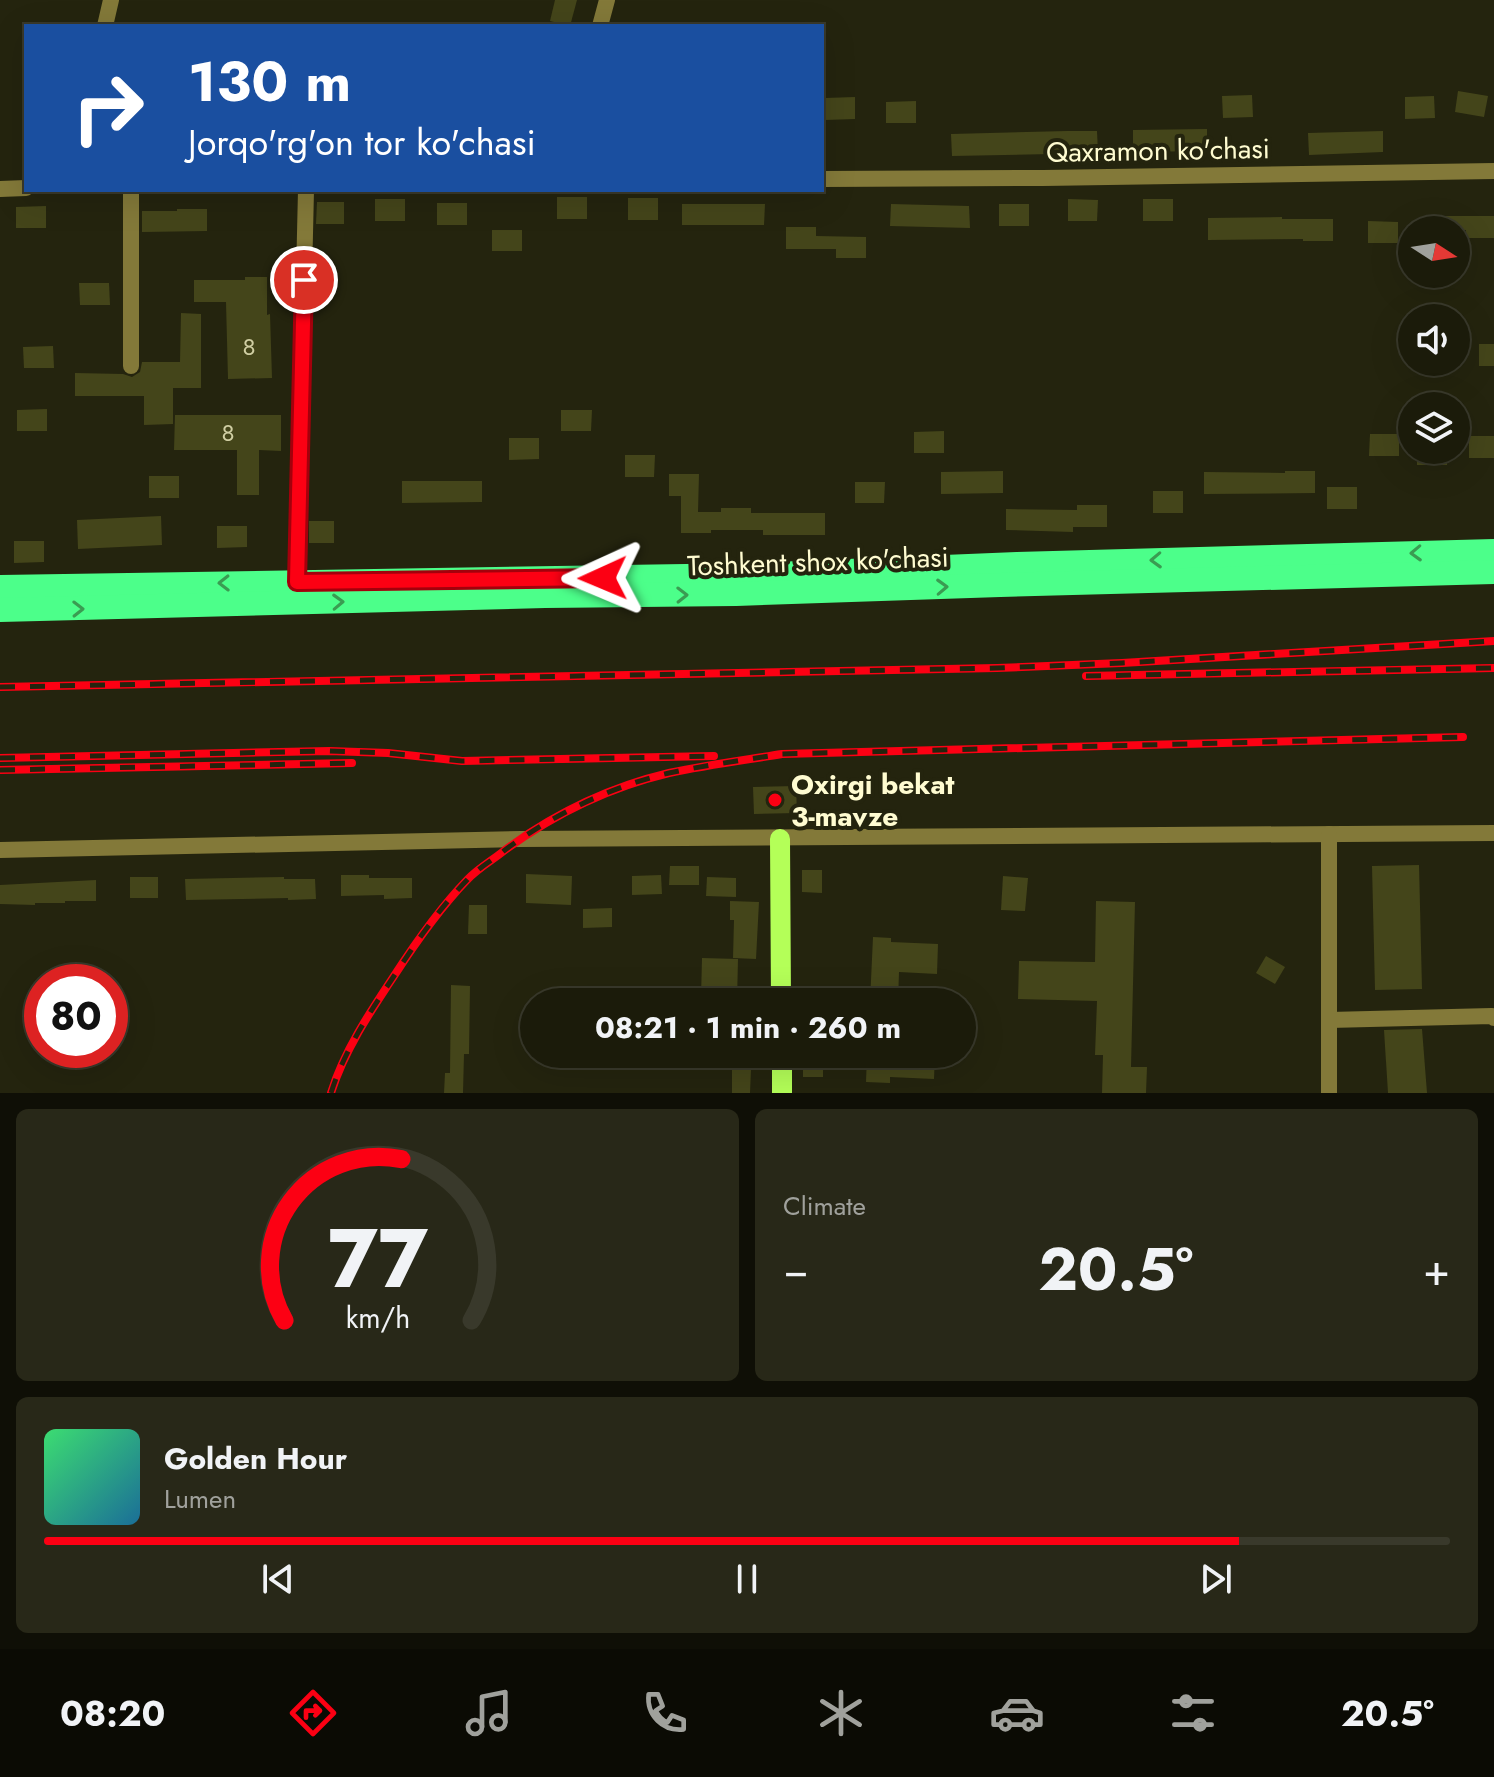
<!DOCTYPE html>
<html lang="en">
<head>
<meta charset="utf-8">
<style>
	:root { --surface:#1b1b0a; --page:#282818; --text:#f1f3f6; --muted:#a0a19c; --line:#39392b; --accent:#fc0013 }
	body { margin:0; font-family:Jost,sans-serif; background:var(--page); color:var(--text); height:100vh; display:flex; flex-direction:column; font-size:30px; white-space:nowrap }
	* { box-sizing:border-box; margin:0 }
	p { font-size:26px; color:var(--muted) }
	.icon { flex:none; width:44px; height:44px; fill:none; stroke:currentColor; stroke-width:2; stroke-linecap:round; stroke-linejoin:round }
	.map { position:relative; height:1093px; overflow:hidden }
	.drawer { display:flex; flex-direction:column; gap:16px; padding:16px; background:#0f0f06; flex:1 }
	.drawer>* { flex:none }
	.banner { position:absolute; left:24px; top:24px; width:800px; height:168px; border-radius:0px; box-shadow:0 8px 32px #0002,0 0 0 2px var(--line); background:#1a4fa0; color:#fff; overflow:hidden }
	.needle { width:52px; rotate:102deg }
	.buttons { position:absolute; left:1398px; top:216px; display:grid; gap:16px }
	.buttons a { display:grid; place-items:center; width:72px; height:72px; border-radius:50%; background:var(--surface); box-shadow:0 8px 32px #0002,0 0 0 2px var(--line); font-size:40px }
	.speed { position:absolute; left:24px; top:964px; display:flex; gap:16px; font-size:40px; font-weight:700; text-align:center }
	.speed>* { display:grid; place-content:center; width:104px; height:104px; border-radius:50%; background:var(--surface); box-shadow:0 8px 32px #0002,0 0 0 2px var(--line); line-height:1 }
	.speed .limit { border:12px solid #d22; background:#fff; color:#111 }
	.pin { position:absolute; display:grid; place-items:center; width:68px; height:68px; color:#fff; margin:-34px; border:4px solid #fff; border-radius:50%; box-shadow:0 2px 8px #0007 }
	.me { position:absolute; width:88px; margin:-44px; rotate:269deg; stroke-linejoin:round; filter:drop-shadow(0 0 6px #0008) }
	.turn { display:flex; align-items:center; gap:28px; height:168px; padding:0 32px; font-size:36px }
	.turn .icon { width:104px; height:104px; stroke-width:2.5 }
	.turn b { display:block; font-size:56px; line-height:68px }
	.big { font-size:60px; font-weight:700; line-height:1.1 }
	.drawer .widget { flex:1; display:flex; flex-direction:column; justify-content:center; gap:12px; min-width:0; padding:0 28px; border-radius:12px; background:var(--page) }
	.drawer .dial { align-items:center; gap:0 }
	.dial svg { height:208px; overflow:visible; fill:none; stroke:var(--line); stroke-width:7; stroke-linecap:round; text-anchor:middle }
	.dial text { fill:var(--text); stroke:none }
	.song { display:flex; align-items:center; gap:24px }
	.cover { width:96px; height:96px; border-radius:12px; background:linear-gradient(135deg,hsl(140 70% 55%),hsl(200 70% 35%)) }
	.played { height:8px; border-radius:4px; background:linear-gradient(90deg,var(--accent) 85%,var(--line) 85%) }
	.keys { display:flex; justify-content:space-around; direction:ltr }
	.heat { display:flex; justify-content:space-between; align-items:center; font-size:44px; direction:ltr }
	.drawer .tiles { flex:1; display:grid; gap:16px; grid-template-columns:1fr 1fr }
	.widget:last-child { grid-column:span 2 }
	.trip { position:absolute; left:520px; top:988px; width:456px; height:80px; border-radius:40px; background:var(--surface); box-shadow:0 8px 32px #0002,0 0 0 2px var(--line); font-weight:700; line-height:80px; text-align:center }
	.dock { display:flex; height:128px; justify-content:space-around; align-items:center; background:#0b0b04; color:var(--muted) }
	.dock .icon { width:56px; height:56px }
	.dock .selected { color:var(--accent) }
	.dock b { font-size:36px; color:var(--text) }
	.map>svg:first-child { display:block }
	.building { fill:#44451a }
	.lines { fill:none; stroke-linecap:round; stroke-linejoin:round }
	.minor { stroke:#837939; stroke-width:16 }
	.major { stroke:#b4ff58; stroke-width:20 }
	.highway { stroke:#4cff8a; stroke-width:24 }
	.rail-casing { stroke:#fc0013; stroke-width:8 }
	.rail { stroke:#24240e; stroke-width:5; stroke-dasharray:15; stroke-linecap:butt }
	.oneway { stroke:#3a9c52 }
	.route-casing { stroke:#a4000c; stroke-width:20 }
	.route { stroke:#fc0013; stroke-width:14 }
	.poi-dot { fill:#fc0013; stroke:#24240e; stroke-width:3 }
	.labels { text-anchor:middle; stroke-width:8; stroke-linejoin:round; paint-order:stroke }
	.number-label { font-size:24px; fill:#d0cea3 }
	.street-label { font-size:28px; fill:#fffcd1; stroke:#24240e }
	.poi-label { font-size:28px; font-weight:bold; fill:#fffcd1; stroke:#24240e; text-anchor:start }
</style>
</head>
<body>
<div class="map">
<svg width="1494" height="1093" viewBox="0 0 1494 1093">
	<rect width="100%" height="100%" fill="#24240e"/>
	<g class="building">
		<polygon points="555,0 577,0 570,26 550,21"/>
		<polygon points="1458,91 1488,96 1484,117 1455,112"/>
		<polygon points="1252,95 1253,117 1223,118 1222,96"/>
		<polygon points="1434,96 1435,118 1405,119 1405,97"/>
		<polygon points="855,97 855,119 825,120 825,98"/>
		<polygon points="916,101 916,123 886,123 886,102"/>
		<polygon points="1207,129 1207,151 1133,152 1133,130"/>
		<polygon points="1067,131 1097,131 1098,153 952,156 951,134"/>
		<polygon points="1383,131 1383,152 1309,155 1308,133"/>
		<rect x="557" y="197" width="30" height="22"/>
		<rect x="628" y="198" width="30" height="22"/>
		<rect x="375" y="199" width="30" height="22"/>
		<polygon points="1068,199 1098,200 1097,221 1068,221"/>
		<rect x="1143" y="199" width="30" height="22"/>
		<polygon points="317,202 344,202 344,224 316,224"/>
		<rect x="437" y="203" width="30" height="22"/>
		<polygon points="682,204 765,204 764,225 682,225"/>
		<polygon points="891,204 969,206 970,228 890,226"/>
		<rect x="999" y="204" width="30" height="22"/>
		<polygon points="46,206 46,228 16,228 16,207"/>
		<polygon points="177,209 207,209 207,231 142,232 142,211 177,211"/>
		<polygon points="1425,216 1494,216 1494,238 1466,238 1466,230 1425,230"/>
		<polygon points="1282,217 1282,219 1333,219 1333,241 1303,241 1303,239 1208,240 1208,218"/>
		<polygon points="1368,221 1398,222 1398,243 1368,243"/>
		<polygon points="786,227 816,227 816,236 866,237 866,258 836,258 836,249 786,249"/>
		<rect x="492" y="230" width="30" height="21"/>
		<polygon points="245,277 267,277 267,315 270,314 272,378 228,379 226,302 194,302 194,280 245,280"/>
		<polygon points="79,283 109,283 110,305 80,305"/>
		<polygon points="181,313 201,314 201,388 173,388 173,424 144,425 144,396 75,396 75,373 123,374 132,377 140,372 142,362 180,362"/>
		<rect x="1479" y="344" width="15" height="22"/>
		<polygon points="53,346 54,368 24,368 23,347"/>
		<polygon points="47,409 47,431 17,431 17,410"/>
		<polygon points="561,410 592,410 591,431 561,431"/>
		<polygon points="175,415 281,415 281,451 259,450 259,495 237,495 237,450 174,450"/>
		<polygon points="944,431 944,453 914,453 914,432"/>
		<polygon points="1370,434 1399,434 1399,456 1369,456"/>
		<rect x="1469" y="436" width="25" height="22"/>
		<polygon points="509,438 539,438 539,459 509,460"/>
		<rect x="1417" y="450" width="30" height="15"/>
		<polygon points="625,455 655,455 654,477 625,477"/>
		<polygon points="1003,471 1003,493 941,494 941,472"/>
		<polygon points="1285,471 1315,471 1315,493 1204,494 1204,472 1285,473"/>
		<polygon points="669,474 699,474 698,512 721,512 721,508 751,508 751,513 825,513 825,535 763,535 763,530 711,530 711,533 681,533 681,496 669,496"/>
		<rect x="149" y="476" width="30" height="22"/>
		<polygon points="402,481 482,481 482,502 402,503"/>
		<polygon points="855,482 885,482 884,503 855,503"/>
		<rect x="1327" y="487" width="30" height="22"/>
		<rect x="1153" y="491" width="30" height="22"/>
		<polygon points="1077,505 1107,505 1107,527 1073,527 1073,532 1006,530 1006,509 1077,510"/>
		<polygon points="161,516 162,545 78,549 77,520"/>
		<rect x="309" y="521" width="25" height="22"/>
		<polygon points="217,526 247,526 247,547 217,548"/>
		<polygon points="14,541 44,541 44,562 14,563"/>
		<polygon points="796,786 797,813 754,814 753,787"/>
		<polygon points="1419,865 1422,989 1375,990 1372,866"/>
		<polygon points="670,866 699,866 699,885 669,885"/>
		<polygon points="802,870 822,870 822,893 802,892"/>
		<polygon points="526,874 572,876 571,905 526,903"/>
		<polygon points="341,875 369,875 369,878 412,878 412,898 384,899 384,895 341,896"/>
		<polygon points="661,875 662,894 632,895 632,876"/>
		<polygon points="1003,876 1028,878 1025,911 1001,910"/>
		<rect x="130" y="877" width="28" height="21"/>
		<polygon points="284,877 284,879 315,879 316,899 288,900 288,898 186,900 185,879"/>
		<polygon points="707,877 736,878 736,897 706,896"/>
		<polygon points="96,880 96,901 65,901 65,903 35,903 35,905 0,904 0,885"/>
		<polygon points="730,901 759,902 756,959 733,958 734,920 730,920"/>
		<polygon points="1096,901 1135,902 1131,1067 1147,1067 1146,1093 1102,1093 1103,1055 1095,1055 1097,1001 1018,999 1019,961 1095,962"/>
		<polygon points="469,905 487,905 487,934 468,934"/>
		<polygon points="612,908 612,927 583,928 583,909"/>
		<polygon points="873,937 891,938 891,942 938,944 937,974 899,972 898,1002 870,1002"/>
		<polygon points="1266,956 1285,967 1275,984 1256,973"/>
		<polygon points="702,958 738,959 737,1002 705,1002 705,997 701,997"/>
		<polygon points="451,985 470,986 469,1054 464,1054 463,1093 444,1093 445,1073 450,1073"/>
		<polygon points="1422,1029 1427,1093 1388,1093 1384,1030"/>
		<rect x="803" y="1054" width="20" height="23"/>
		<polygon points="867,1054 935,1054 934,1079 890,1077 890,1083 866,1082"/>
		<polygon points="732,1068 751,1069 750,1093 732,1093"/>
	</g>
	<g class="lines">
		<g class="minor">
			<polyline points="105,26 111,0"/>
			<polyline points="600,26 607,0"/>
			<polyline points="822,179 1043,178 1494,171"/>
			<polyline points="0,189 26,188"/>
			<polyline points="131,366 131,190"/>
			<polyline points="297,582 306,190"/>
			<polyline points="0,850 521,839 1494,833"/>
			<polyline points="1329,1020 1492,1016 1494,1018"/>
			<polyline points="1329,1093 1329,834"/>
		</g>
		<g class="major">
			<polyline points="780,839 781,1002"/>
			<polyline points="782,1054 782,1093"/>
		</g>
		<g class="highway">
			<polyline points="0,587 750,575 1017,564 1494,551"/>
			<polyline points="0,610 545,596 736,594 1000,585 1494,572"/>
		</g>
		<g class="rail-casing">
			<g id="rail">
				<polyline points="1086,676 1494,668"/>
				<polyline points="0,687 997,668 1122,663 1494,641"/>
				<polyline points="0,758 329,751 388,753 462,761 714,756"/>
				<polyline points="0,770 352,763"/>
				<path d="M331,1093c13,-42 39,-81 63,-117 22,-34 45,-67 73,-96 11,-12 26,-20 38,-30 49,-36 105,-63 164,-77 37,-8 76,-13 113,-19l681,-17"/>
			</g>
		</g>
		<use href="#rail" class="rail"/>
	</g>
	<defs><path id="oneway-chevron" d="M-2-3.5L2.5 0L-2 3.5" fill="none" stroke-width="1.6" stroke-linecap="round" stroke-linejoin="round" transform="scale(2)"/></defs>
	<g class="oneway">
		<use href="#oneway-chevron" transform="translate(1416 553) rotate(178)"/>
		<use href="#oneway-chevron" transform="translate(1156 560) rotate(178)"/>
		<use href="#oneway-chevron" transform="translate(224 583) rotate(179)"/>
		<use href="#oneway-chevron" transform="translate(942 587) rotate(-2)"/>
		<use href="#oneway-chevron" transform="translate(682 595) rotate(-1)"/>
		<use href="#oneway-chevron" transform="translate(338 602) rotate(-2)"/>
		<use href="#oneway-chevron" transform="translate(78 609) rotate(-1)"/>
	</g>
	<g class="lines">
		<g class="route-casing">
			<polyline id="route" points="304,280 297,582 603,578"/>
		</g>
		<use href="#route" class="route"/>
	</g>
	<circle class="poi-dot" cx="775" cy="800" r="8"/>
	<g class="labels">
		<g class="number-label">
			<text x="249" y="355">8</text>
			<text x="228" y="441">8</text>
		</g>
		<g class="street-label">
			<text transform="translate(1158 150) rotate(-1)" y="10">Qaxramon ko'chasi</text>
			<text transform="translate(818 561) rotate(-2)" y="10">Toshkent shox ko'chasi</text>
		</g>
		<g class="poi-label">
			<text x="791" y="794">Oxirgi bekat<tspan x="791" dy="32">3-mavze</tspan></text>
		</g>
	</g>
</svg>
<div class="buttons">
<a><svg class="needle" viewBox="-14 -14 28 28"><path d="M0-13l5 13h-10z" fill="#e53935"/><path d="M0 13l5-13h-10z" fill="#a0a19c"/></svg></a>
<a><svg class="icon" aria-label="sound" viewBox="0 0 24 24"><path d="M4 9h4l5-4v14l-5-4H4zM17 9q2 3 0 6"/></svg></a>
<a><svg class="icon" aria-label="layers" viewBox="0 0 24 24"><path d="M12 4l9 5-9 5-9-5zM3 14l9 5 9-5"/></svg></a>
</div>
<div class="speed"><div class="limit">80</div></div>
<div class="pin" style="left:304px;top:280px;background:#d93025"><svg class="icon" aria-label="arrive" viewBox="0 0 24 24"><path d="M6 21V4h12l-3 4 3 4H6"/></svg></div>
<svg class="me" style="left:603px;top:578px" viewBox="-20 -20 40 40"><path d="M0-17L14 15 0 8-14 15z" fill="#fc0013" stroke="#fff" stroke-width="4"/></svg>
<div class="trip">08:21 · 1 min · 260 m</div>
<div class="banner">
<div class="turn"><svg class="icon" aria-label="right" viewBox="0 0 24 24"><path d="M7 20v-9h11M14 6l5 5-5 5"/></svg><div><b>130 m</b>Jorqo'rg'on tor ko'chasi</div></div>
</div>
</div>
<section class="drawer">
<div class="tiles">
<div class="widget dial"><svg viewBox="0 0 100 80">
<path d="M14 69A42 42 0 1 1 86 69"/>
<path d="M14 69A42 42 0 0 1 59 7" stroke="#fc0013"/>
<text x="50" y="56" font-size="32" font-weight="700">77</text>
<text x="50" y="72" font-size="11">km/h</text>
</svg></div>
<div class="widget"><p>Climate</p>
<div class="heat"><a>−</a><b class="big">20.5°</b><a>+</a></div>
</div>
<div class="widget">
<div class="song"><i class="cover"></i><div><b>Golden Hour</b><p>Lumen</p></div></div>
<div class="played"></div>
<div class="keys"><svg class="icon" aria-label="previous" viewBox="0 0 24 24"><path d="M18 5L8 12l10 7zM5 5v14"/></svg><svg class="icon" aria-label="pause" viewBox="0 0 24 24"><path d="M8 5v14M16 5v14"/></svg><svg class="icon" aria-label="next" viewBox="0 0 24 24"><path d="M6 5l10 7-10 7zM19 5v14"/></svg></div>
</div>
</div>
</section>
<nav class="dock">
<b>08:20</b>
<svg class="icon selected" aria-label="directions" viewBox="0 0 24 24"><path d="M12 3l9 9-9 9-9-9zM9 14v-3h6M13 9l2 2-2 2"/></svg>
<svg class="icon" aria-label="music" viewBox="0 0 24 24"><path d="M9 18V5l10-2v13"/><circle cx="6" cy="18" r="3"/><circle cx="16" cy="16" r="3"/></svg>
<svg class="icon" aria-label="phone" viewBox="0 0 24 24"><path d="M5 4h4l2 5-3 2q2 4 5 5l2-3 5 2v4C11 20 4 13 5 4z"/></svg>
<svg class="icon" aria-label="climate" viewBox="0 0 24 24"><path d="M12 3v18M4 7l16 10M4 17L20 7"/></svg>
<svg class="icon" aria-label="car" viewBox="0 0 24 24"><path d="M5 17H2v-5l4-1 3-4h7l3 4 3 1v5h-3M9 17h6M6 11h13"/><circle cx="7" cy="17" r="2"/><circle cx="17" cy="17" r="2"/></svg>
<svg class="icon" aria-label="filters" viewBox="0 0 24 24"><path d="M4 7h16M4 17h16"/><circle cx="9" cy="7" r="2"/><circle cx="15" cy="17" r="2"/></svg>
<b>20.5°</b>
</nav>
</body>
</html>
